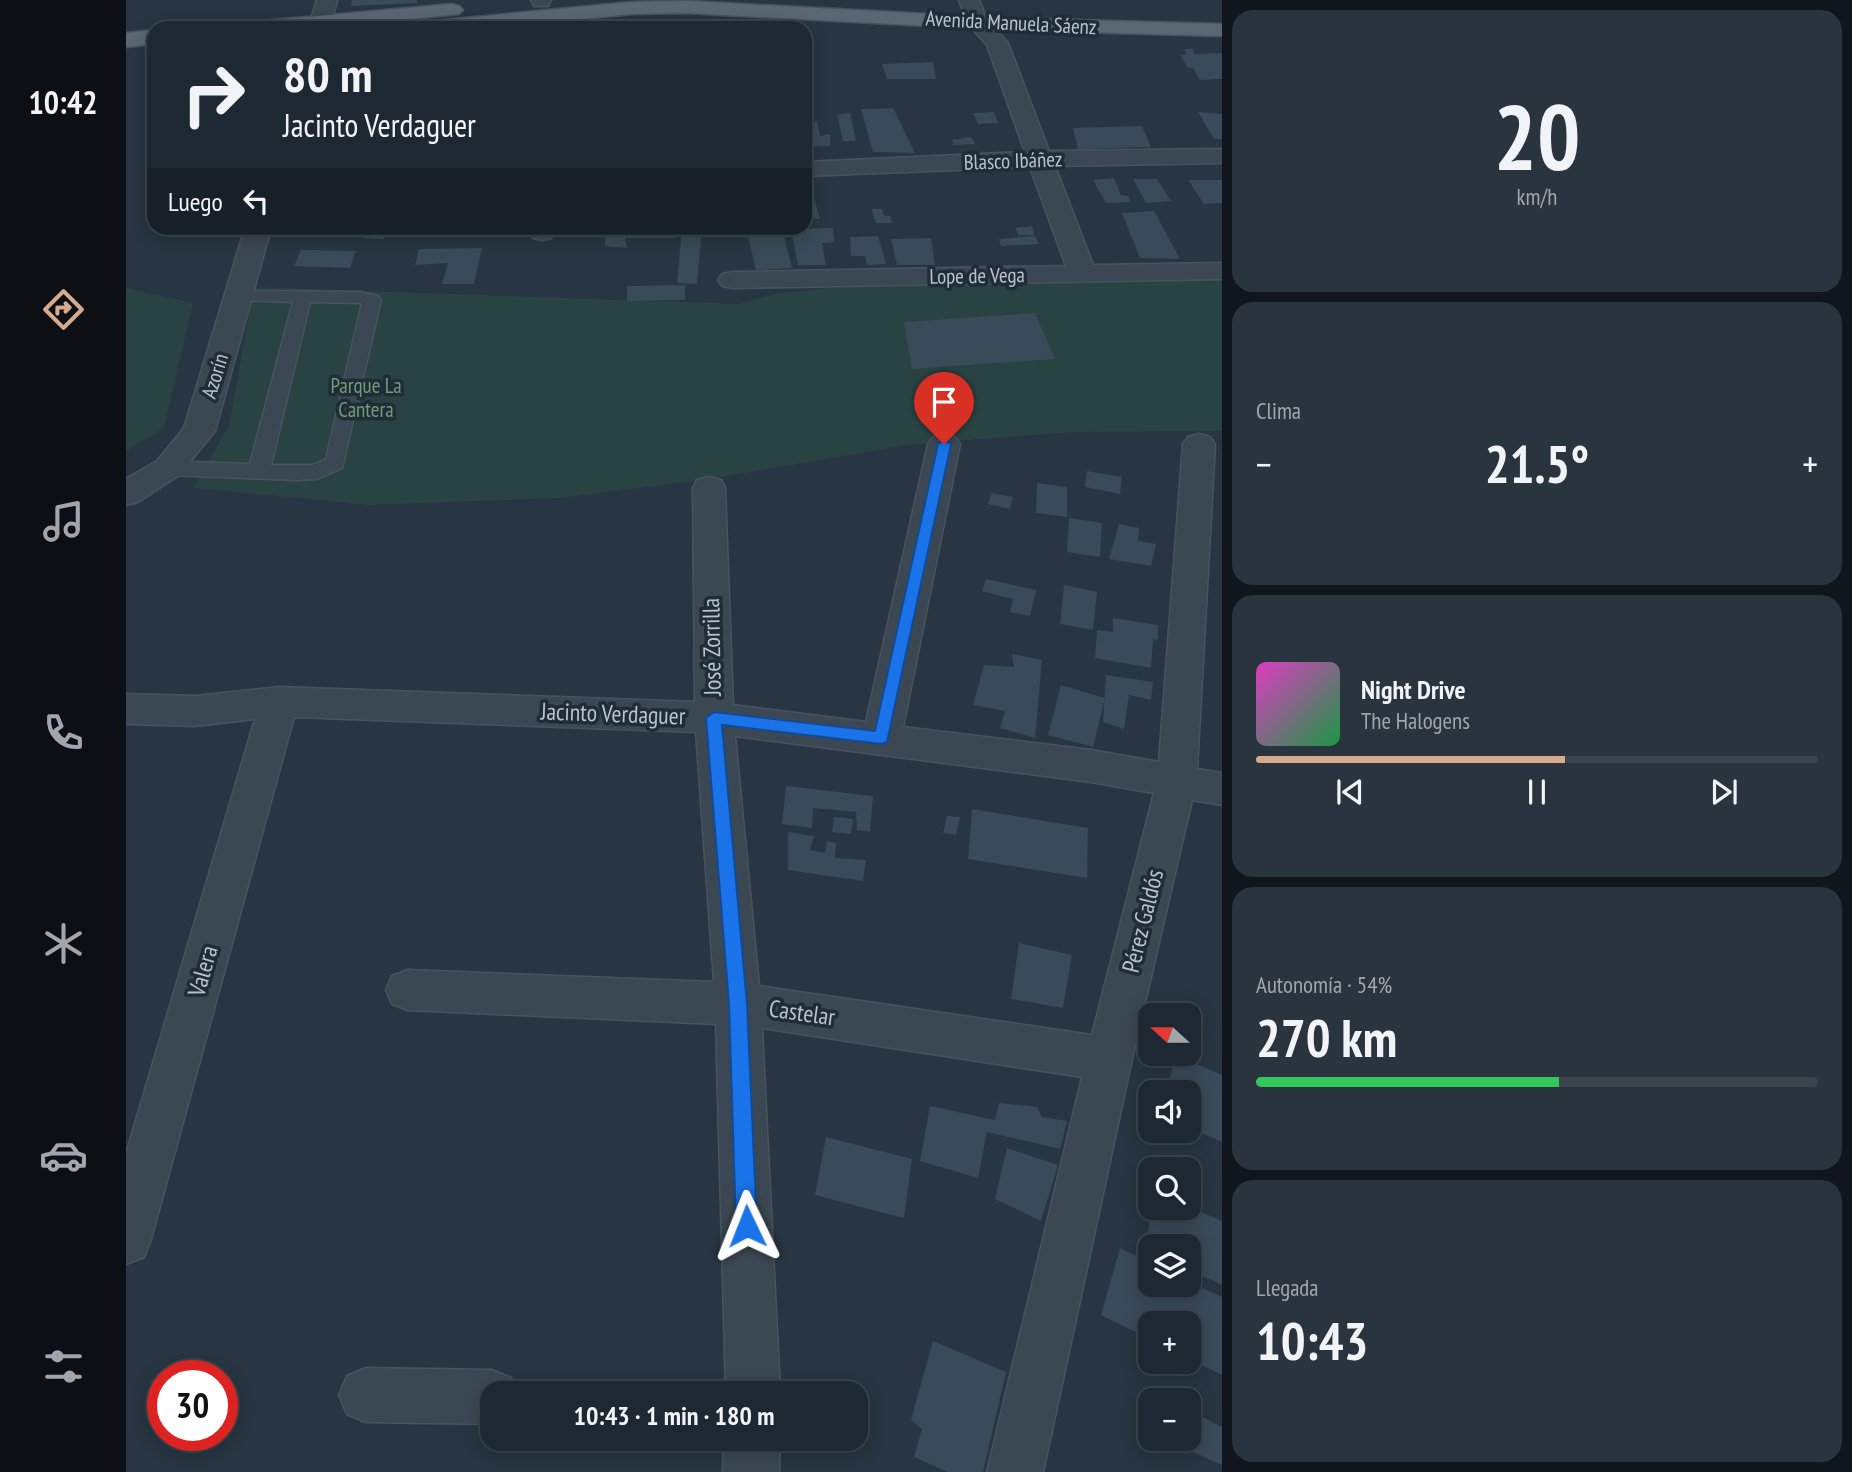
<!DOCTYPE html>
<html lang="es">
<head>
<meta charset="utf-8">
<style>
	:root { --surface:#1d2832; --page:#2a343e; --text:#f1f3f6; --muted:#a0a6ac; --line:#3b444d; --accent:#d6ab8b }
	body { margin:0; font-family:"PT Sans Narrow",sans-serif; background:var(--page); color:var(--text); height:100vh; display:flex; flex-direction:column; font-size:26px; white-space:nowrap }
	* { box-sizing:border-box; margin:0 }
	p { font-size:23px; color:var(--muted) }
	.icon { flex:none; width:38px; height:38px; fill:none; stroke:currentColor; stroke-width:2; stroke-linecap:round; stroke-linejoin:round }
	.map { position:relative; flex:1; overflow:hidden }
	.panel { display:flex; flex-direction:column; gap:10px; padding:10px; background:#10161c; width:630px }
	.panel>* { flex:none }
	.hud { position:absolute; left:21px; top:21px; width:665px; height:214px; border-radius:21px; box-shadow:0 4px 18px #0003,0 0 0 2px var(--line); background:#1d2832; color:var(--text); overflow:hidden }
	.needle { width:46px; rotate:291deg }
	.tools { position:absolute; left:1012px; top:1003px; display:grid; gap:14px }
	.tools a { display:grid; place-items:center; width:63px; height:63px; border-radius:14px; background:var(--surface); box-shadow:0 4px 18px #0003,0 0 0 2px var(--line); font-size:35px }
	.speed { position:absolute; left:21px; top:1360px; display:flex; gap:14px; font-size:35px; font-weight:700; text-align:center }
	.speed>* { display:grid; place-content:center; width:91px; height:91px; border-radius:50%; background:var(--surface); box-shadow:0 4px 18px #0003,0 0 0 2px var(--line); line-height:1 }
	.speed .limit { border:10px solid #d22; background:#fff; color:#111 }
	.pin { position:absolute; display:grid; place-items:center; width:60px; height:60px; color:#fff; margin:-72px -30px; border-radius:50% 50% 50% 0; rotate:-45deg; box-shadow:0 0 7px #0007 }
	.pin .icon { rotate:45deg }
	.me { position:absolute; width:77px; margin:-38px; rotate:358deg; stroke-linejoin:round; filter:drop-shadow(0 0 5px #0008) }
	.turn { display:flex; align-items:center; gap:24px; height:147px; padding:0 21px; font-size:32px }
	.turn .icon { width:91px; height:91px; stroke-width:2.5 }
	.turn b { display:block; font-size:49px; line-height:60px }
	.then { display:flex; align-items:center; height:66px; padding:0 21px; background:#0003; gap:14px; font-size:26px }
	.big { font-size:52px; font-weight:700; line-height:1.1 }
	.panel .card { flex:1; display:flex; flex-direction:column; justify-content:center; gap:10px; min-width:0; padding:0 24px; border-radius:21px; background:var(--page) }
	.panel .dial { align-items:center; gap:0 }
	.dial b { font-size:91px; line-height:1 }
	.song { display:flex; align-items:center; gap:21px }
	.cover { width:84px; height:84px; border-radius:10px; background:linear-gradient(135deg,hsl(310 70% 55%),hsl(140 70% 35%)) }
	.played { height:7px; border-radius:4px; background:linear-gradient(90deg,var(--accent) 55%,var(--line) 55%) }
	.keys { display:flex; justify-content:space-around; direction:ltr }
	.heat { display:flex; justify-content:space-between; align-items:center; font-size:38px; direction:ltr }
	.charge { height:10px; border-radius:5px; background:linear-gradient(90deg,#34c759 54%,var(--line) 0) }
	.trip { position:absolute; left:354px; top:1381px; width:388px; height:70px; border-radius:21px; background:var(--surface); box-shadow:0 4px 18px #0003,0 0 0 2px var(--line); font-weight:700; line-height:70px; text-align:center }
	main { display:flex; flex:1; min-height:0 }
	.tabs { display:flex; flex-direction:column; width:126px; justify-content:space-around; align-items:center; background:#0c1014; color:var(--muted) }
	.tabs .icon { width:49px; height:49px }
	.tabs .active { color:var(--accent) }
	.tabs b { font-size:32px; color:var(--text) }
	.map>svg:first-child { display:block }
	.green { fill:#294343 }
	.building { fill:#394a58 }
	.lines { fill:none; stroke-linecap:round; stroke-linejoin:round }
	.lane-casing { stroke:#48535e; stroke-width:3 }
	.street-casing { stroke:#48535e; stroke-width:3 }
	.primary-casing { stroke:#48535e; stroke-width:3 }
	.lane { fill:#3b4752; fill-rule:evenodd }
	.street { fill:#3b4752; fill-rule:evenodd }
	.primary { fill:#5a6672; fill-rule:evenodd }
	.route { fill:#1a73e8; stroke:#114b97; stroke-width:2 }
	.labels { text-anchor:middle; stroke-width:7; stroke-linejoin:round; paint-order:stroke }
	.far-street-label { font-size:21px; fill:#b9c2cc; stroke:#202c37 }
	.far-park-label { font-size:21px; fill:#709c76; stroke:#202c37 }
	.street-label { font-size:24px; fill:#b9c2cc; stroke:#202c37 }
</style>
</head>
<body>
<main>
<nav class="tabs">
<b>10:42</b>
<svg class="icon active" aria-label="directions" viewBox="0 0 24 24"><path d="M12 3l9 9-9 9-9-9zM9 14v-3h6M13 9l2 2-2 2"/></svg>
<svg class="icon" aria-label="music" viewBox="0 0 24 24"><path d="M9 18V5l10-2v13"/><circle cx="6" cy="18" r="3"/><circle cx="16" cy="16" r="3"/></svg>
<svg class="icon" aria-label="phone" viewBox="0 0 24 24"><path d="M5 4h4l2 5-3 2q2 4 5 5l2-3 5 2v4C11 20 4 13 5 4z"/></svg>
<svg class="icon" aria-label="climate" viewBox="0 0 24 24"><path d="M12 3v18M4 7l16 10M4 17L20 7"/></svg>
<svg class="icon" aria-label="car" viewBox="0 0 24 24"><path d="M5 17H2v-5l4-1 3-4h7l3 4 3 1v5h-3M9 17h6M6 11h13"/><circle cx="7" cy="17" r="2"/><circle cx="17" cy="17" r="2"/></svg>
<svg class="icon" aria-label="filters" viewBox="0 0 24 24"><path d="M4 7h16M4 17h16"/><circle cx="9" cy="7" r="2"/><circle cx="15" cy="17" r="2"/></svg>
</nav>
<div class="map">
<svg width="1096" height="1472" viewBox="0 0 1096 1472">
	<rect width="100%" height="100%" fill="#273642"/>
	<g class="green">
		<polygon points="1096,277 1096,431 946,432 780,445 585,479 432,498 244,505 67,488 103,426 128,287 613,304 652,293 760,283"/>
		<polygon points="0,288 67,303 38,428 0,451"/>
	</g>
	<g class="building">
		<polygon points="226,0 291,0 291,3 225,6"/>
		<polygon points="1058,49 1067,49 1069,54 1096,53 1096,79 1074,80 1067,68 1062,68 1054,55 1061,54"/>
		<polygon points="807,62 810,79 761,79 756,64"/>
		<polygon points="767,108 789,153 747,152 735,109"/>
		<polygon points="868,112 872,123 852,124 847,113"/>
		<polygon points="1072,112 1096,114 1096,139 1088,139"/>
		<polygon points="724,113 730,141 717,141 711,115"/>
		<polygon points="691,121 694,136 704,134 704,146 679,147 679,122"/>
		<polygon points="1016,126 1025,147 952,149 947,128"/>
		<polygon points="845,137 849,144 828,145 826,140"/>
		<polygon points="988,178 995,195 1002,196 1005,202 980,203 967,180"/>
		<polygon points="1007,179 1031,179 1045,201 1020,203"/>
		<polygon points="1062,180 1096,180 1096,203 1078,204"/>
		<polygon points="685,188 694,219 679,219 679,189"/>
		<polygon points="745,209 756,209 758,216 764,216 766,223 750,223"/>
		<polygon points="1028,211 1054,259 1014,258 996,213"/>
		<polygon points="906,226 908,235 893,235 889,228"/>
		<polygon points="479,228 551,228 549,238 499,238 501,248 479,246"/>
		<polygon points="556,228 576,228 571,284 551,283"/>
		<polygon points="620,228 656,228 666,268 630,270"/>
		<polygon points="707,228 708,242 696,243 700,265 672,265 665,229"/>
		<polygon points="259,229 258,239 237,238 237,230"/>
		<polygon points="752,236 760,264 741,265 739,256 725,256 724,237"/>
		<polygon points="909,236 913,244 875,246 873,239"/>
		<polygon points="805,238 809,265 771,265 765,239"/>
		<polygon points="356,248 348,284 316,284 322,263 289,265 293,249"/>
		<polygon points="175,250 230,251 224,268 168,266"/>
		<polygon points="559,285 559,300 501,301 501,286"/>
		<polygon points="909,313 929,359 786,369 778,322"/>
		<polygon points="961,471 996,477 994,494 959,487"/>
		<polygon points="911,483 941,487 941,517 910,513"/>
		<polygon points="866,493 887,497 884,509 862,504"/>
		<polygon points="943,518 976,523 974,557 941,552"/>
		<polygon points="993,524 1013,528 1012,541 1030,544 1025,566 983,559"/>
		<polygon points="860,579 910,590 904,616 884,612 887,599 856,591"/>
		<polygon points="938,585 971,592 967,630 934,624"/>
		<polygon points="987,618 1032,625 1032,640 1027,639 1025,668 969,658 971,630 987,632"/>
		<polygon points="886,654 916,660 909,738 874,728 879,711 847,705 858,665 888,667"/>
		<polygon points="980,675 1027,682 1025,700 1003,695 998,729 977,722"/>
		<polygon points="935,685 979,698 967,747 922,735"/>
		<polygon points="660,786 747,796 744,832 731,830 730,812 687,808 686,828 656,824"/>
		<polygon points="846,809 962,828 961,878 842,859"/>
		<polygon points="821,816 834,817 830,835 817,833"/>
		<polygon points="708,817 727,819 725,834 706,832"/>
		<polygon points="662,832 688,836 684,850 699,853 701,841 710,843 709,858 740,860 737,881 662,870"/>
		<polygon points="893,943 946,955 937,1008 885,999"/>
		<polygon points="1050,1055 1096,1075 1096,1142 1062,1127 1062,1092 1040,1092"/>
		<polygon points="873,1103 911,1107 916,1117 941,1121 934,1149 861,1132 852,1178 794,1161 804,1106 869,1120"/>
		<polygon points="700,1137 786,1159 778,1218 689,1195"/>
		<polygon points="881,1148 932,1165 915,1221 869,1199"/>
		<polygon points="1062,1206 1096,1221 1096,1285 1062,1269 1062,1246 1024,1246 1024,1251 1020,1249 1025,1208"/>
		<polygon points="994,1248 1024,1263 1024,1284 1062,1284 1062,1281 1096,1297 1096,1375 1062,1358 1062,1323 1024,1323 1024,1339 975,1315"/>
		<polygon points="807,1341 880,1372 857,1472 822,1472 788,1457 796,1429 785,1420"/>
		<polygon points="1072,1415 1096,1427 1096,1465 1054,1446 1053,1438 1062,1438 1062,1424 1072,1428"/>
	</g>
	<g class="lines">
		<g class="lane-casing">
			<path id="lane" d="M113,291l122,1 17,4 3,4 -39,168 -26,11 -19,1 -129,-5 -7,-2 -3,-5 3,-5 7,-2 82,3 43,-162 -60,-2 -3,-4zM184,302l52,1 -36,156 -13,6h-42z"/>
		</g>
		<g class="street-casing">
			<g id="street">
				<polygon points="191,0 211,0 204,28 182,28"/>
				<polygon points="405,0 425,0 422,6 408,6"/>
				<polygon points="833,0 853,0 861,20 882,43 923,151 1096,149 1096,163 929,166 967,265 1096,263 1096,279 606,288 596,286 592,280 596,274 606,272 940,266 904,167 679,176 679,162 899,152 861,45 840,22"/>
				<polygon points="119,228 145,228 89,431 53,475 12,502 0,505 0,479 31,461 58,428"/>
				<polygon points="403,228 429,228 425,238 416,240 407,238"/>
				<path d="M818,434l11,3 5,7 -57,283 188,23 68,12 24,-318 5,-7 11,-3 11,3 5,7 -18,325 25,4v32l-30,-5 -60,259 -89,413h-56l95,-395 -320,-49 18,365h-54l-10,-369 -308,-14 -16,-6 -6,-14 6,-14 16,-6 306,12 -18,-250 -402,-15 -143,522 -7,18 -18,7v-110l129,-435 -60,7 -69,-2v-30l69,2 84,-9 416,15 -2,-214 4,-8 12,-3 12,3 4,8 8,217 133,17 62,-278 5,-7zM609,736l356,46 63,11 -62,242 -333,-49z"/>
				<polygon points="240,1368 366,1370 385,1378 391,1393 366,1393 366,1424 240,1422 221,1414 213,1395 221,1376"/>
				<polygon points="598,1438 654,1438 653,1472 597,1472"/>
			</g>
		</g>
		<g class="primary-casing">
			<g id="primary">
				<polygon points="561,1 878,18 1096,24 1096,36 878,30 561,13 506,14 364,28 286,28 289,23 297,22 506,2"/>
				<polygon points="326,4 333,6 337,10 333,14 197,28 114,28 117,23 125,22"/>
				<polygon points="28,30 28,44 0,47 0,33"/>
			</g>
		</g>
		<use href="#lane" class="lane"/>
		<use href="#street" class="street"/>
		<use href="#primary" class="primary"/>
	</g>
	<polygon class="route" points="818,440 825,444 761,742 756,744 596,725 621,1004 631,1226 628,1234 621,1237 613,1234 610,1226 603,1004 580,718 588,712 749,731 812,444"/>
	<g class="labels">
		<g class="far-street-label">
			<text transform="translate(885 23) rotate(3)" y="7">Avenida Manuela Sáenz</text>
			<text transform="translate(887 161) rotate(-2)" y="7">Blasco Ibáñez</text>
			<text transform="translate(851 276) rotate(-1)" y="7">Lope de Vega</text>
			<text transform="translate(89 376) rotate(-73)" y="7">Azorín</text>
		</g>
		<g class="far-park-label">
			<text x="240" y="393">Parque La<tspan x="240" dy="24">Cantera</tspan></text>
		</g>
		<g class="street-label">
			<text transform="translate(586 647) rotate(-91)" y="8">José Zorrilla</text>
			<text transform="translate(487 714) rotate(2)" y="8">Jacinto Verdaguer</text>
			<text transform="translate(1017 921) rotate(-76)" y="8">Pérez Galdós</text>
			<text transform="translate(77 971) rotate(-74)" y="8">Valera</text>
			<text transform="translate(676 1013) rotate(8)" y="8">Castelar</text>
		</g>
	</g>
</svg>
<div class="tools">
<a><svg class="needle" viewBox="-14 -14 28 28"><path d="M0-13l5 13h-10z" fill="#e53935"/><path d="M0 13l5-13h-10z" fill="#a0a6ac"/></svg></a>
<a><svg class="icon" aria-label="sound" viewBox="0 0 24 24"><path d="M4 9h4l5-4v14l-5-4H4zM17 9q2 3 0 6"/></svg></a>
<a><svg class="icon" aria-label="search" viewBox="0 0 24 24"><circle cx="10" cy="10" r="6"/><path d="M15 15l6 6"/></svg></a>
<a><svg class="icon" aria-label="layers" viewBox="0 0 24 24"><path d="M12 4l9 5-9 5-9-5zM3 14l9 5 9-5"/></svg></a>
<a>+</a>
<a>−</a>
</div>
<div class="speed"><div class="limit">30</div></div>
<div class="pin" style="left:818px;top:444px;background:#d93025"><svg class="icon" aria-label="arrive" viewBox="0 0 24 24"><path d="M6 21V4h12l-3 4 3 4H6"/></svg></div>
<svg class="me" style="left:621px;top:1226px" viewBox="-20 -20 40 40"><path d="M0-17L14 15 0 8-14 15z" fill="#1a73e8" stroke="#fff" stroke-width="4"/></svg>
<div class="trip">10:43 · 1 min · 180 m</div>
<div class="hud">
<div class="turn"><svg class="icon" aria-label="right" viewBox="0 0 24 24"><path d="M7 20v-9h11M14 6l5 5-5 5"/></svg><div><b>80 m</b>Jacinto Verdaguer</div></div>
<div class="then">Luego<svg class="icon" aria-label="left" viewBox="0 0 24 24"><path d="M17 20v-9H6M10 6l-5 5 5 5"/></svg></div>
</div>
</div>
<section class="panel">
<div class="card dial"><b>20</b><p>km/h</p></div>
<div class="card"><p>Clima</p>
<div class="heat"><a>−</a><b class="big">21.5°</b><a>+</a></div>
</div>
<div class="card">
<div class="song"><i class="cover"></i><div><b>Night Drive</b><p>The Halogens</p></div></div>
<div class="played"></div>
<div class="keys"><svg class="icon" aria-label="previous" viewBox="0 0 24 24"><path d="M18 5L8 12l10 7zM5 5v14"/></svg><svg class="icon" aria-label="pause" viewBox="0 0 24 24"><path d="M8 5v14M16 5v14"/></svg><svg class="icon" aria-label="next" viewBox="0 0 24 24"><path d="M6 5l10 7-10 7zM19 5v14"/></svg></div>
</div>
<div class="card"><p>Autonomía · 54%</p><b class="big">270 km</b><div class="charge"></div></div>
<div class="card"><p>Llegada</p><b class="big">10:43</b></div>
</section>
</main>
</body>
</html>
